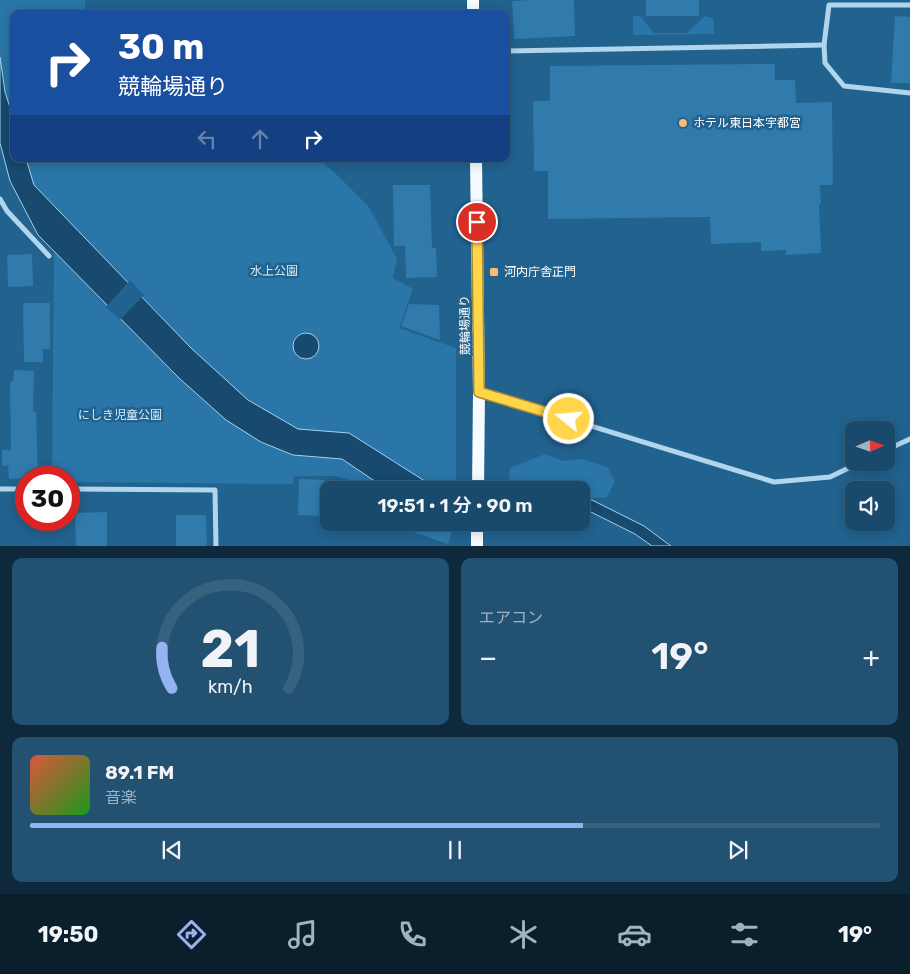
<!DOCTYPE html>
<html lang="ja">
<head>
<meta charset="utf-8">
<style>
	:root { --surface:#194a6b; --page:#225171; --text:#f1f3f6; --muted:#9fb3c1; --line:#37627e; --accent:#95b2f1 }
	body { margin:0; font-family:Rubik,"Noto Sans JP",sans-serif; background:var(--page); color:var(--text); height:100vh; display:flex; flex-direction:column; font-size:19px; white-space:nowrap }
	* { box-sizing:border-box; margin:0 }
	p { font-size:16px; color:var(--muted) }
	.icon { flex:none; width:28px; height:28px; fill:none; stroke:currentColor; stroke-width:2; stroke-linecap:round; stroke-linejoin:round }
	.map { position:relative; height:546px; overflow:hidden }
	.details { display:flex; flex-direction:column; gap:12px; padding:12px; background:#0e293b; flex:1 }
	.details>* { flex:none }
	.top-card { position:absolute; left:10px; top:10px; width:500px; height:152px; border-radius:10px; box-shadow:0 2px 12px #0003,0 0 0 1px var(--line); background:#1a4fa0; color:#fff; overflow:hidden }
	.needle { width:32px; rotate:88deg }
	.controls { position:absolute; left:845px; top:421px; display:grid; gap:10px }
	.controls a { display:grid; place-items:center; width:50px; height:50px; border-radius:10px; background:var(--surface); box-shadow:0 2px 12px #0003,0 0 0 1px var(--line); font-size:25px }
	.speed { position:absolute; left:15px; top:466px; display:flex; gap:10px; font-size:25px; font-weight:700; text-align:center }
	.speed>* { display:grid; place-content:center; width:65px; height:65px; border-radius:50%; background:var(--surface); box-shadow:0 2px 12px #0003,0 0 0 1px var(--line); line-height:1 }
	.speed .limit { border:8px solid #d22; background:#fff; color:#111 }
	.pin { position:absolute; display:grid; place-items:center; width:42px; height:42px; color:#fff; margin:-21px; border:2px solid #fff; border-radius:50%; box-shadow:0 1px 5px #0007 }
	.me { position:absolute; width:55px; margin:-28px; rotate:287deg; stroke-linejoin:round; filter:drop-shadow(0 0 4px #0008) }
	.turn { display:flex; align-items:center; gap:18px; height:105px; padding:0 25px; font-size:22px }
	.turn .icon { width:65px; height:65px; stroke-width:2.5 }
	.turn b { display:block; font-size:35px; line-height:42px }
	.lanes { display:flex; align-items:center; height:48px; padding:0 25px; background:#0003; justify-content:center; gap:25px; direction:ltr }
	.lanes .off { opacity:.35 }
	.big { font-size:38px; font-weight:600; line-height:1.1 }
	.details .tile { flex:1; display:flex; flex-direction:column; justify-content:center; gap:8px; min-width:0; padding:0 18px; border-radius:10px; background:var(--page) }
	.details .dial { align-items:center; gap:0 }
	.dial svg { height:130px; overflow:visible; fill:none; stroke:var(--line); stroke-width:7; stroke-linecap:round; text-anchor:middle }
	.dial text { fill:var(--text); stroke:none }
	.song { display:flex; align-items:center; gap:15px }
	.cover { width:60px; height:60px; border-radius:8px; background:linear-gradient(135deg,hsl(10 70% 55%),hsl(120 70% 35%)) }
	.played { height:5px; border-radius:2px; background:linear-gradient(90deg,var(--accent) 65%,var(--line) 65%) }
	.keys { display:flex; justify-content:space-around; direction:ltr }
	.heat { display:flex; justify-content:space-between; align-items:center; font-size:28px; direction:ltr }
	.details .tiles { flex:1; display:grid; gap:12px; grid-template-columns:1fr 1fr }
	.tile:last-child { grid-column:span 2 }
	.trip { position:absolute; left:320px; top:481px; width:270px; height:50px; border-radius:10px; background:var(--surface); box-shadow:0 2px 12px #0003,0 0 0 1px var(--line); font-weight:600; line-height:50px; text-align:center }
	.tab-bar { display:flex; height:80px; justify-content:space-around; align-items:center; background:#0a1e2b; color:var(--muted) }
	.tab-bar .icon { width:35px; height:35px }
	.tab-bar .current { color:var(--accent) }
	.tab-bar b { font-size:22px; color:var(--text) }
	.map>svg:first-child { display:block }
	.green { fill:#2a76a8 }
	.water { fill:#174a6e; stroke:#a4d2ee }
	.pier { fill:#21628f }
	.building { fill:#307bac }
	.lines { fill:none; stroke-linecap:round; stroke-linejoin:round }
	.street { stroke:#b1d5ec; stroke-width:5 }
	.primary { stroke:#f6fbff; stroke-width:12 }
	.route-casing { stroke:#a68a30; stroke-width:12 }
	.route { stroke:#ffd54a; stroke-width:9 }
	.poi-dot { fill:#f9bd72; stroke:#21628f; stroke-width:2 }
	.labels { text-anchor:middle; stroke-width:5; stroke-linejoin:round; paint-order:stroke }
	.poi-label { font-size:12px; fill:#fff; stroke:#21628f; text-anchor:start }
	.park-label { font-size:12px; fill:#d6ebf9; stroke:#21628f }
	.street-label { font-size:12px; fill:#fff; stroke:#21628f }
</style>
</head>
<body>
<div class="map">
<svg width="910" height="547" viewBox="0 0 910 547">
	<rect width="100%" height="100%" fill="#21628f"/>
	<g class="green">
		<polygon points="0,0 85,0 86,14 14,14 14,120 5,92 0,57"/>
		<polygon points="633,16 640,16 654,33 687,33 705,16 713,18 714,34 633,35"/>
		<polygon points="26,159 318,159 334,172 369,207 397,259 393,278 413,289 399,328 456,348 456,490 384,490 335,476 294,476 293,484 69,482 69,478 55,477 52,475 54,250 126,323 162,317 34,185"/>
		<polygon points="545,454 564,461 582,459 607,467 615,481 607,497 581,499 581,490 516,490 509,479 510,468"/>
	</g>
	<g class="water">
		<polygon points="0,57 5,92 14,120 14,159 26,159 34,185 191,348 248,400 298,429 349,433 431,485 445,490 388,490 342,459 293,455 261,442 226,420 179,378 38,235 10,181 0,143"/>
		<circle cx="306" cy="346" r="13"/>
		<polygon points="581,496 590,499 644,526 671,546 652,546 635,534 581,507"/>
	</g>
	<polygon class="pier" points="130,280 144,295 120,320 106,307"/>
	<g class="building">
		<polygon points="531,0 574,0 575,36 514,39 512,1"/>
		<rect x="646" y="0" width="53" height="16"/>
		<polygon points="895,16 910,17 910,83 891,83"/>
		<polygon points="775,64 775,80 795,80 796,103 832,102 833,185 820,185 821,204 819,204 821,253 786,255 786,250 761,251 761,242 711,244 710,217 548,219 548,171 534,171 533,101 550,101 550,66"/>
		<polygon points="393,185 430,185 432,248 436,248 437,277 406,278 405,246 394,246"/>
		<polygon points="32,254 33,286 8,287 7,255"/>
		<polygon points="23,303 50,303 50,349 43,349 43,362 24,362"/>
		<polygon points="409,304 439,305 440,340 401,326"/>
		<polygon points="14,370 34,371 33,412 36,412 38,478 9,479 8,465 2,466 2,450 11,450 10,382 13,382"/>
		<polygon points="299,479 324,480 322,516 298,515"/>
		<polygon points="107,512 107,547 76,547 75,513"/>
		<polygon points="176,515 206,515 207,547 176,547"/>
		<polygon points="393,522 455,522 448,544 393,525"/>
	</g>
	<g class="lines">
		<g class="street">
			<polyline points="910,5 829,5 824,45 825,63 844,86 910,93"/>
			<polyline points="506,51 824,45"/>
			<polyline points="0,199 7,211 49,256"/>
			<polyline points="480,392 774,482 830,477 861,462"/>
			<polyline points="886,450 910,439"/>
			<polyline points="0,489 26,489"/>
			<polyline points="69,489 215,490 216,547"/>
		</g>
		<g class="primary">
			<polyline points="473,0 473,14"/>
			<polyline points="476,159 479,392 478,490"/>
			<polyline points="477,547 477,522"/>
		</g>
	</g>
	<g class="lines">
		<g class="route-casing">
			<polyline id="route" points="477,222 479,392 569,419"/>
		</g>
		<use href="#route" class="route"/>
	</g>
	<g class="poi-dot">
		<circle cx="683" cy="123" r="5"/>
		<rect x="489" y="267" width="10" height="10" rx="2.5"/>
	</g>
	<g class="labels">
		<g class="poi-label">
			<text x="693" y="127">ホテル東日本宇都宮</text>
			<text x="504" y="276">河内庁舎正門</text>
		</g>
		<g class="park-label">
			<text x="274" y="275">水上公園</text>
			<text x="120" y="419">にしき児童公園</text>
		</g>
		<g class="street-label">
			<text transform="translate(465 325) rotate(-91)" y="4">競輪場通り</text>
		</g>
	</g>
</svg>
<div class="controls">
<a><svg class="needle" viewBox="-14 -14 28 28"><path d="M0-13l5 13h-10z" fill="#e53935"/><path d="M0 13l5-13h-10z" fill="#9fb3c1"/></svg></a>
<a><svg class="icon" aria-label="sound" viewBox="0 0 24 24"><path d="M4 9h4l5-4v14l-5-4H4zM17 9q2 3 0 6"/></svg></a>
</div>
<div class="speed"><div class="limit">30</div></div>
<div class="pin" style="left:477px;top:222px;background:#d93025"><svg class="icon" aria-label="arrive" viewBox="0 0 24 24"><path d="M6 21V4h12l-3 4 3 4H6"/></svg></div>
<svg class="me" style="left:569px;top:419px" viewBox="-20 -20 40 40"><circle r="17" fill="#ffd54a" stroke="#fff" stroke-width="3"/><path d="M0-11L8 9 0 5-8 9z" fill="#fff"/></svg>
<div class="trip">19:51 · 1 分 · 90 m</div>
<div class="top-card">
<div class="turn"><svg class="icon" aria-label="right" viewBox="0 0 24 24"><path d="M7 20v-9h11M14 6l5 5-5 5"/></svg><div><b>30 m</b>競輪場通り</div></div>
<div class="lanes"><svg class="icon off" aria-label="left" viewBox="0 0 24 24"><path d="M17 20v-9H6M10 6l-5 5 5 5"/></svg><svg class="icon off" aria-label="ahead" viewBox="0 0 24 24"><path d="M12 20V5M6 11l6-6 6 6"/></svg><svg class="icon" aria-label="right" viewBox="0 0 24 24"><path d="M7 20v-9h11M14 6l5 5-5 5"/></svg></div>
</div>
</div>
<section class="details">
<div class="tiles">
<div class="tile dial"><svg viewBox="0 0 100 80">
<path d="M14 69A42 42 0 1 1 86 69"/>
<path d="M14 69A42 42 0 0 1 8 44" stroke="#95b2f1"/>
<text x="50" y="56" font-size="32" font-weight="700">21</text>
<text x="50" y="72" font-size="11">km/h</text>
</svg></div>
<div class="tile"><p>エアコン</p>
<div class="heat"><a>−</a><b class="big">19°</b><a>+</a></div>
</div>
<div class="tile">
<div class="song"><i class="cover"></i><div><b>89.1 FM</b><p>音楽</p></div></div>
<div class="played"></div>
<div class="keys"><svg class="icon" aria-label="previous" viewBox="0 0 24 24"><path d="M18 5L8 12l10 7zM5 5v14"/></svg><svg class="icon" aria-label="pause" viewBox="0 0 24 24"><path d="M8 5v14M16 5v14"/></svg><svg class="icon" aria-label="next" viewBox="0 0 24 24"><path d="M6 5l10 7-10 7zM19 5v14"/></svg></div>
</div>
</div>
</section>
<nav class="tab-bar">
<b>19:50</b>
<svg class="icon current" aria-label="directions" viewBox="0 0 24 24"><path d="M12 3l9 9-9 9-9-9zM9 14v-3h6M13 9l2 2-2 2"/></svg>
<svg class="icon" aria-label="music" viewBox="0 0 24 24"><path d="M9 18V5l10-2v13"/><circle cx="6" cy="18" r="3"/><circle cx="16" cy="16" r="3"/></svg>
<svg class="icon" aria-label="phone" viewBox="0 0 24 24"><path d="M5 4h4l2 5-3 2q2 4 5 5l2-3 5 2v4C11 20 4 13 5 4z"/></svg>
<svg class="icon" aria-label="climate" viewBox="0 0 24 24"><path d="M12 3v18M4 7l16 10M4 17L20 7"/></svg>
<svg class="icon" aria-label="car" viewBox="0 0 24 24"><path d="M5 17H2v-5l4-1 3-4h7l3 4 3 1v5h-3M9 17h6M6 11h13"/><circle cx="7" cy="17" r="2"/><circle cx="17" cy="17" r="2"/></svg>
<svg class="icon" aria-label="filters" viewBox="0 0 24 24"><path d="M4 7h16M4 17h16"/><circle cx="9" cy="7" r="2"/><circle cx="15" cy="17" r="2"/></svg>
<b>19°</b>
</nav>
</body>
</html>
